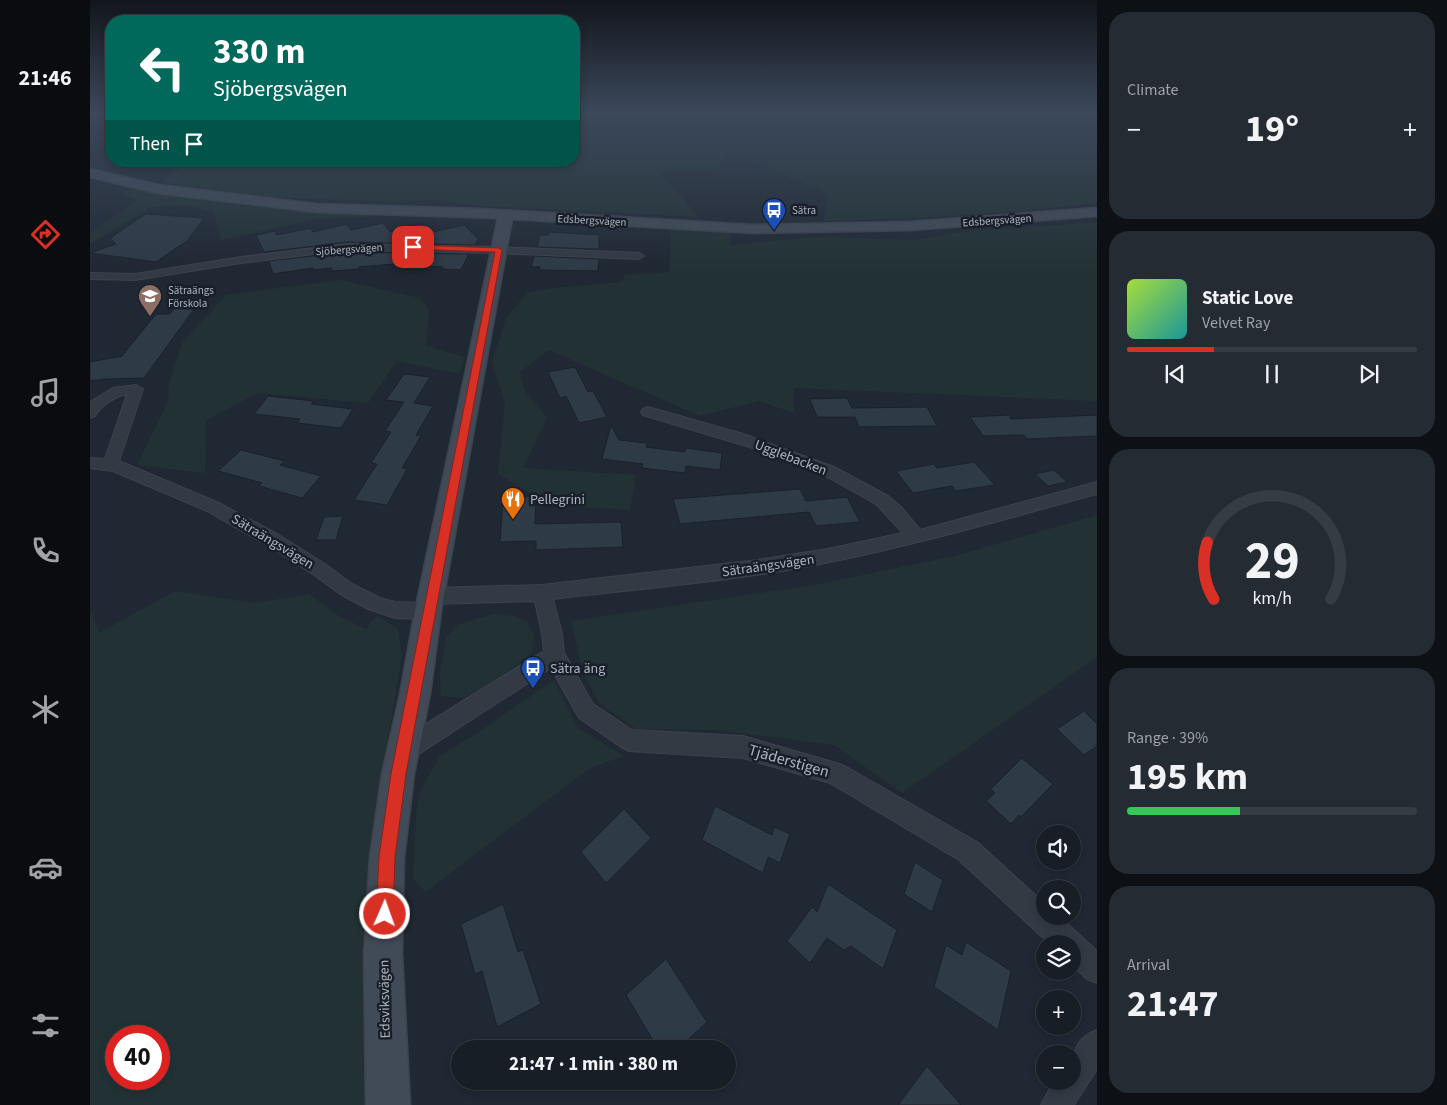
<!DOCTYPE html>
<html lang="en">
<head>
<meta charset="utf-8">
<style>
	:root { --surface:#181e26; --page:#252b32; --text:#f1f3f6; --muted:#9fa2a7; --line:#363c43; --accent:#d93025 }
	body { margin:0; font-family:"Source Sans 3",sans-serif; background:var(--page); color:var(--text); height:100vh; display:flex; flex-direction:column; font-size:19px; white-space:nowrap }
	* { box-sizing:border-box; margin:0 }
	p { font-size:16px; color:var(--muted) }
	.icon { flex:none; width:28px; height:28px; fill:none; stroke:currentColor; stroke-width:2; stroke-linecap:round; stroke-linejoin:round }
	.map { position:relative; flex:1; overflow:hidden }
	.side { display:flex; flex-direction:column; gap:12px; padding:12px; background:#0d1015; width:350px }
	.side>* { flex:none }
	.top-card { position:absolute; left:15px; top:15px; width:475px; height:152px; border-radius:20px; box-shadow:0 2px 8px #0003,0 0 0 1px var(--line); background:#00695c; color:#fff; overflow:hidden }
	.buttons { position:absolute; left:946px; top:825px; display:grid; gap:10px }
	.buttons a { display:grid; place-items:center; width:45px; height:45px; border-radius:50%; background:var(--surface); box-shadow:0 2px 8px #0003,0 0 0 1px var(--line); font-size:25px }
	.speed { position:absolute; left:15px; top:1025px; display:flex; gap:10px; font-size:25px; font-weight:700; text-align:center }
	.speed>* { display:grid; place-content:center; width:65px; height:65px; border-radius:50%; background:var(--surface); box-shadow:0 2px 8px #0003,0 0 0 1px var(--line); line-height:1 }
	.speed .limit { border:8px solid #d22; background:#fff; color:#111 }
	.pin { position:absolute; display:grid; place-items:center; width:42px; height:42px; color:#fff; margin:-21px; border-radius:10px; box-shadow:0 2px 8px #0006 }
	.me { position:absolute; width:55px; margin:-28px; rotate:2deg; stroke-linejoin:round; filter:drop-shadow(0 0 4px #0008) }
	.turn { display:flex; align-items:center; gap:18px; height:105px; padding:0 25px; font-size:22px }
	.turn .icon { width:65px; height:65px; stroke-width:2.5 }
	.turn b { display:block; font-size:35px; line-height:42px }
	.then { display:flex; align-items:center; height:48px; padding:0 25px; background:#0003; gap:10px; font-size:19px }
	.big { font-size:38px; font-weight:700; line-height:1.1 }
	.side .card { flex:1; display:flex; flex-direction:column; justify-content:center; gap:8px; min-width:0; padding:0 18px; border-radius:20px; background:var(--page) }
	.side .dial { align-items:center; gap:0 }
	.dial svg { height:130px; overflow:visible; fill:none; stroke:var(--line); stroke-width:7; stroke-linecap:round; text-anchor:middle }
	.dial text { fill:var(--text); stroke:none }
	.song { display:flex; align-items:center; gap:15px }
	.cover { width:60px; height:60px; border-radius:8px; background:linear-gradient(135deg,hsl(80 70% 55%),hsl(180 70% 35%)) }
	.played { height:5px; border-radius:2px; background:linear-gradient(90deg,var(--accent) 30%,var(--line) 30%) }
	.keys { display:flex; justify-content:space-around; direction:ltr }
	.heat { display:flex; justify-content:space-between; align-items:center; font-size:28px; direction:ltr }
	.charge { height:8px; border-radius:4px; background:linear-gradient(90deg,#34c759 39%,var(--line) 0) }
	.trip { position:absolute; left:361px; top:1040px; width:285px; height:50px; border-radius:25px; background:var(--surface); box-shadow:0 2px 8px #0003,0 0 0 1px var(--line); font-weight:700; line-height:50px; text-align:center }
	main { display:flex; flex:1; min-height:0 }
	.menu { display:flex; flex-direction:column; width:90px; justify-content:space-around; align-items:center; background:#0a0c0f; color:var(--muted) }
	.menu .icon { width:35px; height:35px }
	.menu .on { color:var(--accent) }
	.menu b { font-size:22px; color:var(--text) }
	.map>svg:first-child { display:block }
	.green { fill:#223234; fill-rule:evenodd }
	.building { fill:#2f3a47; stroke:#1a212a }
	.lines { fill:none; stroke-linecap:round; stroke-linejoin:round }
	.street-casing { stroke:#3c434d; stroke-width:2 }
	.secondary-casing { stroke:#3c434d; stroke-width:3 }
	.street { fill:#333a44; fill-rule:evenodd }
	.secondary { fill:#414a57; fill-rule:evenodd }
	.route { fill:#d93025; stroke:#8d1f18 }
	.labels { text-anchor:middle; stroke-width:5; stroke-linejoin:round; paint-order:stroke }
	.far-poi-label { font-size:11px; fill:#adb5c1; stroke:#191f28; text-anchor:start }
	.far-street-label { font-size:11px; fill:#adb5c1; stroke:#191f28 }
	.street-label { font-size:14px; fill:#adb5c1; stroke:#191f28 }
	.poi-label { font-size:14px; fill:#adb5c1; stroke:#191f28; text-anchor:start }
	.near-street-label { font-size:16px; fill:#adb5c1; stroke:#191f28 }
</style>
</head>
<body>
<main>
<nav class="menu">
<b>21:46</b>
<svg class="icon on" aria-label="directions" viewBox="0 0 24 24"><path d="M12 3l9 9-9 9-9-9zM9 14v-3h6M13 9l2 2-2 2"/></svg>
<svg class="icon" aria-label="music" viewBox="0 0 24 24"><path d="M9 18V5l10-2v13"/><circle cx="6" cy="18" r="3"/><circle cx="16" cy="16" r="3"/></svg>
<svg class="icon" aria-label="phone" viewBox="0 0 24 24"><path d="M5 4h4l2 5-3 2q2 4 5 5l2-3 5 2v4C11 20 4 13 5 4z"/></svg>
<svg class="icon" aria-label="climate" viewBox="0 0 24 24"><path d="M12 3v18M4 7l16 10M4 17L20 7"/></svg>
<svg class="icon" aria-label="car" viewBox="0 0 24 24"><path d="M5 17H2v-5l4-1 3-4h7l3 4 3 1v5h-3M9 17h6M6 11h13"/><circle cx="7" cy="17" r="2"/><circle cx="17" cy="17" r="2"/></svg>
<svg class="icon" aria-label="filters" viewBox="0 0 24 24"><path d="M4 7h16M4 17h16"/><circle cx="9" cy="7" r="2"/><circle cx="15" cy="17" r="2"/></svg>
</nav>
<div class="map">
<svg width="1007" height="1105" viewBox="0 0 1007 1105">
	<rect width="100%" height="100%" fill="#202833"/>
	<g class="green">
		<path d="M484,114h523v89c-91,10 -182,17 -273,18l5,-27 -100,-42 -13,19h-58l41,46 -218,-11 -47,-6 -33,2 -140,-5 -98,-15 26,-21h385z"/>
		<polygon points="42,189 159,206 294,216 225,219 131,240 124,212 97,205 61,207 0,244 0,233 47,200 29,194"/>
		<polygon points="1007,222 1007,401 704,388 704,413 669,401 610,416 459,350 430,372 435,391 457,418 433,468 546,475 540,510 459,505 408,474 415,403 402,361 416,318 437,293 462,288 532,282 535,275 579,272 581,229 642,232 640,245 728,237 826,240 862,233"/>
		<polygon points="250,280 330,298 339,311 336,346 375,357 369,374 307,361 278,403 168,393 116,420 115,473 47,465 78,401 79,384 92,343 136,295"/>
		<polygon points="1007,515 1007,657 812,793 744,745 626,730 546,729 509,703 493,672 481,621 724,585 865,556"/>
		<path d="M85,591l79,12 55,-9 30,22 27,13 11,-14 21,14 4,26 -14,85 -26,204 9,161h-281v-496l9,24zM26,1036h43v43h-43z"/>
		<polygon points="404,614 424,616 437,621 444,636 442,653 410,677 374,698 351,696 350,674 356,637 370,624"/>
		<polygon points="464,680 488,728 534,756 500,768 335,892 323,878 326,813 330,791 350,756 390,731"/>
	</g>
	<g class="building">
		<polygon points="56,214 114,218 98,240 66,262 0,253 26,244 20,238"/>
		<polygon points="293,223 300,232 331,224 339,233 374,225 388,239 385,245 257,242 174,252 166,235 185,231 187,235 221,228 223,232 257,224 261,230"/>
		<polygon points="459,232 509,235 509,249 447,247 450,235 458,235"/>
		<polygon points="257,252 379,254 371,270 352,269 353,267 304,264 269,267 269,269 241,271 242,268 223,270 223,268 183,274 179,261"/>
		<polygon points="444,256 509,259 508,271 449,270 450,267 441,267"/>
		<polygon points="110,301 54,378 15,379 0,381 0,362 32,356 66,314 80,314 89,302"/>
		<polygon points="485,367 498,392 503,391 517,417 489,423 476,396 470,398 458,372"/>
		<polygon points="314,374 340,377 324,403 343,406 326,435 331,436 312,468 317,469 297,505 264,500 287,464 281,463 301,432 295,431 314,402 296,400"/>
		<polygon points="178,396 224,401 221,404 263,409 251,428 207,423 210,419 164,414"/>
		<polygon points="757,398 762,408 837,407 847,426 769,427 765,417 727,417 720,399"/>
		<polygon points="919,415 921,419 1007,415 1007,436 937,439 934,435 893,436 880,417"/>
		<polygon points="521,425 529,440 557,443 556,447 595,452 596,448 632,453 630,470 596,466 595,473 552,468 553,464 512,459"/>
		<polygon points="151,450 194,461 190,465 231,476 212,498 169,486 172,483 128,471"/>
		<polygon points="884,462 905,485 866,491 862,486 823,493 806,471 844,464 847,468"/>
		<polygon points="964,470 977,482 958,486 945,474"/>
		<polygon points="710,489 716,501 757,497 770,522 726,526 719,512 590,524 583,499"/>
		<polygon points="446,496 445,524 531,522 533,547 446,550 446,541 410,542 413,497"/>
		<polygon points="253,516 246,540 226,540 234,517"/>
		<polygon points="994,711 1007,724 1007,746 994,755 967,729"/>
		<polygon points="932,758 963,784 931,817 929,815 921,824 896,801 905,793 901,789"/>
		<polygon points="625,806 682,835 684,827 700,834 690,863 678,857 673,873 612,840"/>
		<polygon points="534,809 561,838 516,883 491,852"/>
		<polygon points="825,862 853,880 842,912 814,894"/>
		<polygon points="738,884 807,930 793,969 761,946 754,950 737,938 720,963 697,941 722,907 727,912"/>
		<polygon points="413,904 428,952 433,950 451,1004 407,1027 392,971 385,974 371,924"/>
		<polygon points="876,942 921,971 908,1030 844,987 856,945 872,955"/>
		<polygon points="576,959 617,1022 588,1049 568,1049 536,995"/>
		<polygon points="837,1066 871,1105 808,1105"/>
	</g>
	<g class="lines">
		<g class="street-casing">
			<g id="street">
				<polygon points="257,244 409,247 549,253 554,256 549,259 409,253 257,250 151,263 45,280 0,279 0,273 45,274 151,257"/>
				<path d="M46,385l7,4 -24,72 100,42 58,31 48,30 27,20 28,14 15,4 33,1 7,2 2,6 -2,6 -7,2 -33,-1 -27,-9 -28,-15 -27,-20 -48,-30 -58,-33 -94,-40 -23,-3v-10l15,1 22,-65c-12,2 -26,12 -32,22l-5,2v-16l23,-14z"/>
				<path d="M558,407l95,27 91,33 54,29 14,12 18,22 177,-48v12c-89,24 -177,50 -267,68 -91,19 -185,26 -277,37l9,35 2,19 29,51 39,26 111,6 100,29 134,77 68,62v12h14l38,35v32l-10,-4 -15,-14v-21h-22l-91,-84 -129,-77 -87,-25 -114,-7 -8,-4 -42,-29 -28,-50 -140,91 -8,3 -8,-3 -3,-8 3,-8 149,-92 -2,-17 -7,-33 -103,3 -7,-3 -2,-5 2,-5 7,-3 110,-3 216,-25 70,-11 75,-16 -27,-29 -54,-30 -59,-23 -120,-36 -2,-3 2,-3z"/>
				<path d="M1007,1030v39l-23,36h-33l13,-24h18c0,-23 0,-41 25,-51z"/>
			</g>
		</g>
		<g class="secondary-casing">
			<polygon id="secondary" points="0,169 68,185 226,204 391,209 664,225 819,222 1007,208 1007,216 819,230 664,233 422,219 351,611 340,694 324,774 314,857 312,953 320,1105 276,1105 274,953 280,857 292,774 310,694 325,611 408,218 226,212 68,193 0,177"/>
		</g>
		<use href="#street" class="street"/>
		<use href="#secondary" class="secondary"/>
	</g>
	<linearGradient id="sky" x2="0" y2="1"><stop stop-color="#12161c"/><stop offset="0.42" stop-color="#3c485b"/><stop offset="1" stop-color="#3c485b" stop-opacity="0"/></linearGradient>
	<rect width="1007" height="269" fill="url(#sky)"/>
	<polygon class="route" points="323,245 409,248 412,250 316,774 305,857 303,914 301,920 295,923 289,920 286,914 289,857 301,774 405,252 320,249 319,247"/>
	<defs>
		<g id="bus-pin" transform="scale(1.25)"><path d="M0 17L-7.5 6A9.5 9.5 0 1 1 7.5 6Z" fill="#1a4fb4" stroke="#191f28"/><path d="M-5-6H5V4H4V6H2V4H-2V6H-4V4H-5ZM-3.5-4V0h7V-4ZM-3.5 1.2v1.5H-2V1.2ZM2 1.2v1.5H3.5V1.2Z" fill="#fff"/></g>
		<g id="school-pin" transform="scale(1.25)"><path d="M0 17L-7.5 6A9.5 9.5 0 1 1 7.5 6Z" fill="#8d6e63" stroke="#191f28"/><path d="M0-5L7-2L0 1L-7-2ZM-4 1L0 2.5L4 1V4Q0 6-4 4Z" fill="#fff"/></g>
		<g id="restaurant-pin" transform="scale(1.25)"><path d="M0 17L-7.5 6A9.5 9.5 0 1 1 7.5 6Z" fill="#e8710a" stroke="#191f28"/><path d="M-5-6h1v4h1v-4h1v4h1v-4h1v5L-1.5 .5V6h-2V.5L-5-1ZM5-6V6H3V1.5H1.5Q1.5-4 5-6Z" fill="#fff"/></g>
	</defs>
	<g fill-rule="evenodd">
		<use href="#bus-pin" x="684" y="210"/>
		<use href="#school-pin" x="60" y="296"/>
		<use href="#restaurant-pin" x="423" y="499"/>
		<use href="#bus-pin" x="443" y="668"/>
	</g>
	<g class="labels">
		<g class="far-poi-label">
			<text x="702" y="214">Sätra</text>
			<text x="78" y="294">Sätraängs<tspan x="78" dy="13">Förskola</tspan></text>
		</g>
		<g class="far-street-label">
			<text transform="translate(502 220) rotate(3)" y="4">Edsbergsvägen</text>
			<text transform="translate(907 220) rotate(-4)" y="4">Edsbergsvägen</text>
			<text transform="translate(259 249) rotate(-4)" y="4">Sjöbergsvägen</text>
		</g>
		<g class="street-label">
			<text transform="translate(701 457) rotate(21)" y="5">Ugglebacken</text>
			<text transform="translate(183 541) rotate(31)" y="5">Sätraängsvägen</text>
			<text transform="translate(678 565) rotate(-8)" y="5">Sätraängsvägen</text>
			<text transform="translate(294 999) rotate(-91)" y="5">Edsviksvägen</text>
		</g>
		<g class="poi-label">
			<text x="440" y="504">Pellegrini</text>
			<text x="460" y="673">Sätra äng</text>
		</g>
		<g class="near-street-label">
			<text transform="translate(699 760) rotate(16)" y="6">Tjäderstigen</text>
		</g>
	</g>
</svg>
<div class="buttons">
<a><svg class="icon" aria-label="sound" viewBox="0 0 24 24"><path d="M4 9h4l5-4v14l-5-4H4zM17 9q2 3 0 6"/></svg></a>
<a><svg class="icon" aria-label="search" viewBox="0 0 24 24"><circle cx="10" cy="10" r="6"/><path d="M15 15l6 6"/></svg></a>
<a><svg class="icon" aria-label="layers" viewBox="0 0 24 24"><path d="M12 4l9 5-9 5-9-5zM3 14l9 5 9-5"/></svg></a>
<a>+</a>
<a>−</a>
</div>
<div class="speed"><div class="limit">40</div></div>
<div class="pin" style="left:323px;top:247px;background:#d93025"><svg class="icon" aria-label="arrive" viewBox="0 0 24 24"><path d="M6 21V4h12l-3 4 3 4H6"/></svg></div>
<svg class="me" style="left:295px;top:914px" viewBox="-20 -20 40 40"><circle r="17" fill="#d93025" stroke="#fff" stroke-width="3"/><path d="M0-11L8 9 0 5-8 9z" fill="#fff"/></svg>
<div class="trip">21:47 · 1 min · 380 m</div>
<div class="top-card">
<div class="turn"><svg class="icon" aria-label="left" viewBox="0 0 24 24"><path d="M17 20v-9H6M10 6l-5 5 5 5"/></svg><div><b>330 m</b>Sjöbergsvägen</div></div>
<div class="then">Then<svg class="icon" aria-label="arrive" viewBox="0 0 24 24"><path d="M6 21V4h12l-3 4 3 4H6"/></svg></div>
</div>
</div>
<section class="side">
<div class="card"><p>Climate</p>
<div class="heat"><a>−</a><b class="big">19°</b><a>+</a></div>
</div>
<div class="card">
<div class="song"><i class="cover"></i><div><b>Static Love</b><p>Velvet Ray</p></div></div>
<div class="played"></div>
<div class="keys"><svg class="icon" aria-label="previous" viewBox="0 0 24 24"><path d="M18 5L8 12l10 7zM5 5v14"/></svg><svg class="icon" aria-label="pause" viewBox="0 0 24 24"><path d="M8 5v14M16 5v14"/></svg><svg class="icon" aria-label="next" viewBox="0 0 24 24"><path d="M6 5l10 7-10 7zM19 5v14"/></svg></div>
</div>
<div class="card dial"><svg viewBox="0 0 100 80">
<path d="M14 69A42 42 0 1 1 86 69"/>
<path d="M14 69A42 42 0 0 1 10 34" stroke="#d93025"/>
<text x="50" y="56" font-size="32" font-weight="700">29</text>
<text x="50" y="72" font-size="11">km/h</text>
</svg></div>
<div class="card"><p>Range · 39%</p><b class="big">195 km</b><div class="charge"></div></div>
<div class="card"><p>Arrival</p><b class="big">21:47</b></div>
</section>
</main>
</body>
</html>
